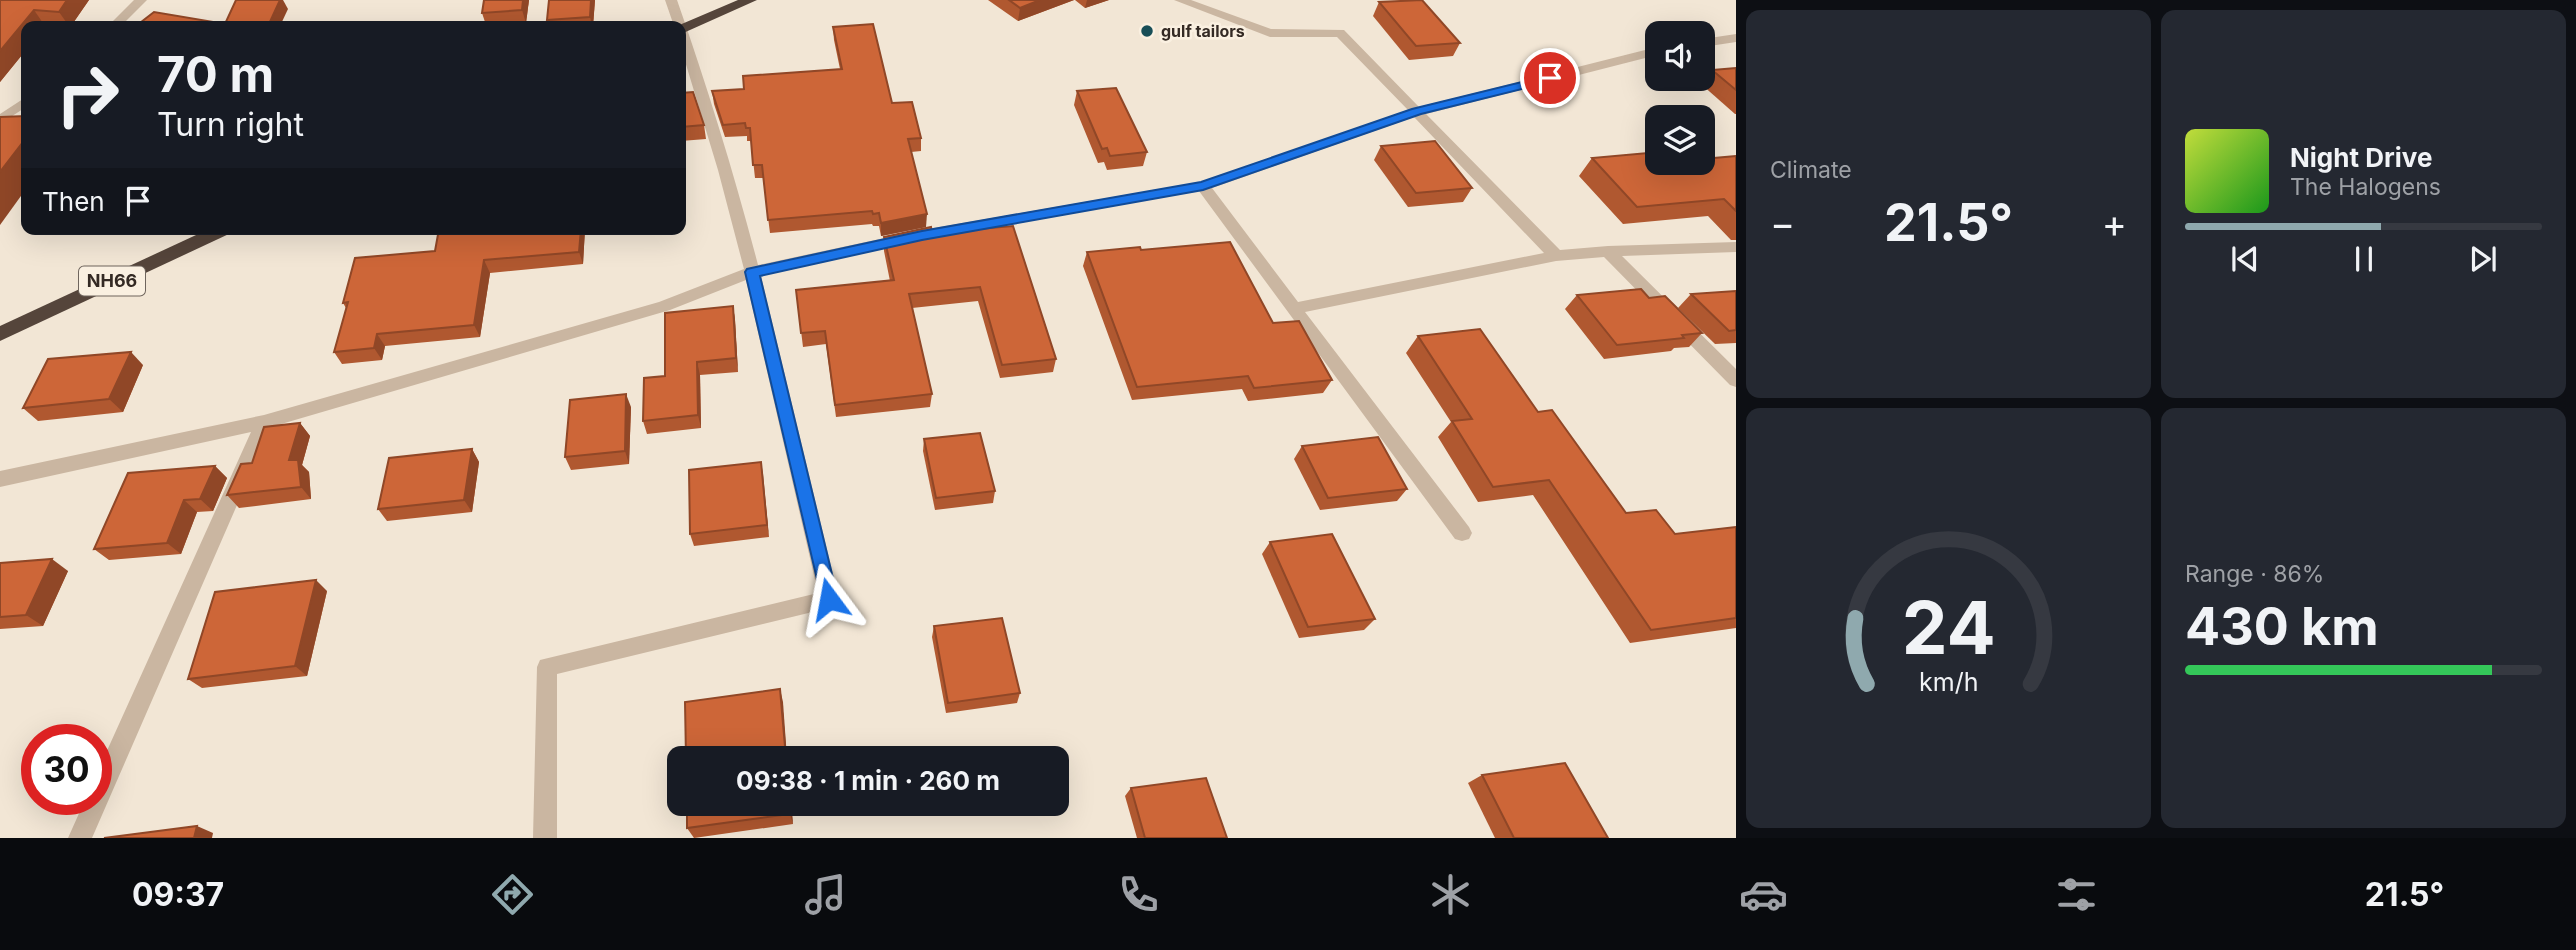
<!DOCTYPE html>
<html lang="en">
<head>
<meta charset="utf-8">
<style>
	:root { --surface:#171b24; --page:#242831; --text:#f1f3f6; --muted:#9ea1a6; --line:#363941; --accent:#8fa9ae }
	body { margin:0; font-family:Inter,sans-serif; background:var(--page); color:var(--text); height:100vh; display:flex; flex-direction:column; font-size:26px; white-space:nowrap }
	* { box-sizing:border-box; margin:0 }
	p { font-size:23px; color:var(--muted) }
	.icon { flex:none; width:38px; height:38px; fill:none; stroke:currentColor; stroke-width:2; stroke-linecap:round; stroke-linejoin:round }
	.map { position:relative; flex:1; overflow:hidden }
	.panel { display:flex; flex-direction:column; gap:10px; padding:10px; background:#0d0f14; width:840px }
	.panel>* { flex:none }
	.guide { position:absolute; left:21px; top:21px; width:665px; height:214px; border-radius:14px; box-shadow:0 7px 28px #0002; background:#171b24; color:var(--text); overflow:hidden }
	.tools { position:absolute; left:1645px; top:21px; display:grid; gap:14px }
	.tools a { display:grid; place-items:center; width:70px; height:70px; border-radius:14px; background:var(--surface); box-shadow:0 7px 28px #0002; font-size:35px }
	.speed { position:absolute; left:21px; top:724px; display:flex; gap:14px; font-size:35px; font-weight:700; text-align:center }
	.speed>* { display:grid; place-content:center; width:91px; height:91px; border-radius:50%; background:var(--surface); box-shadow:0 7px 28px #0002; line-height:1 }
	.speed .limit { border:10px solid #d22; background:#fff; color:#111 }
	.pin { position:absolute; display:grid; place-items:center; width:60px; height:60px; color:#fff; margin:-30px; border:4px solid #fff; border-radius:50%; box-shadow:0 2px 7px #0007 }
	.me { position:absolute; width:77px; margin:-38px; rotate:347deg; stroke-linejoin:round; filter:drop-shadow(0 0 5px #0008) }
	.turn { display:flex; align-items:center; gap:24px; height:147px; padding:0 21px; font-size:32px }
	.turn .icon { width:91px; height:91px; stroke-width:2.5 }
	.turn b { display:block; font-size:49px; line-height:60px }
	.then { display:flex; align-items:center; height:66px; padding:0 21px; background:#0003; gap:14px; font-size:26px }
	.big { font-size:52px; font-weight:700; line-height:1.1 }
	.panel .card { flex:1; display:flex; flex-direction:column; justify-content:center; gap:10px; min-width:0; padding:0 24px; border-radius:14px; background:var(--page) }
	.panel .dial { align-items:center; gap:0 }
	.dial svg { height:182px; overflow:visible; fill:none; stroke:var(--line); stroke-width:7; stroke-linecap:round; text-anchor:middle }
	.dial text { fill:var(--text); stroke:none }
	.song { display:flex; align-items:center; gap:21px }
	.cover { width:84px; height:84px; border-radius:10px; background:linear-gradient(135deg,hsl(70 70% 55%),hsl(120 70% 35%)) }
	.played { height:7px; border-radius:4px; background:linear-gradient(90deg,var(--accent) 55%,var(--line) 55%) }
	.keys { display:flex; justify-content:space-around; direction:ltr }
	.heat { display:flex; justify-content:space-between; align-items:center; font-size:38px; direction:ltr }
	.charge { height:10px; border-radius:5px; background:linear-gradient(90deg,#34c759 86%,var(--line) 0) }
	.panel .tiles { flex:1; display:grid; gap:10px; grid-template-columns:repeat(2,1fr) }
	.trip { position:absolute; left:667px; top:746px; width:402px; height:70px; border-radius:14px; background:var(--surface); box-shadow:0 7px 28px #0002; font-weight:700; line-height:70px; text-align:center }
	.tab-bar { display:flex; height:112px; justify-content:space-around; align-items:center; background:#090b0e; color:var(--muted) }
	.tab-bar .icon { width:49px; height:49px }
	.tab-bar .selected { color:var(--accent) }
	.tab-bar b { font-size:32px; color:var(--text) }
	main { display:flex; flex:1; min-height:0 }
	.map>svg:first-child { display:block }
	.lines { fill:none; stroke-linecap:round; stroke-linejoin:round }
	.minor { fill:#cab6a1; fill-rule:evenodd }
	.highway { fill:#55453b; fill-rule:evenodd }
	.wall { fill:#b05830 }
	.shaded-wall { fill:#904727 }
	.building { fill:#cd6638; stroke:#904727; stroke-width:2 }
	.route { fill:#1a73e8; stroke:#114b97; stroke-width:2 }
	.poi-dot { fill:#184e57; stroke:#faf0e1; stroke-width:2.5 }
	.labels { text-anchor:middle; stroke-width:5; stroke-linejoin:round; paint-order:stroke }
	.far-poi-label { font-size:16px; font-weight:bold; fill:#342a24; stroke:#faf0e1; text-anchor:start }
	.shield { fill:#faf0e1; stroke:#6f655d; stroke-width:2 }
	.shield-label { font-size:18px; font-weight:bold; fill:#342a24 }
</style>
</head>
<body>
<main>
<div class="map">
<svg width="1736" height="838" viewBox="0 0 1736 838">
	<rect width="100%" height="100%" fill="#f2e6d5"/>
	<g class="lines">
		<g class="minor">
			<polygon points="134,0 147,0 121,26 108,26"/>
			<path d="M665,0h12c30,86 58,176 81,265l164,-35 279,-48 207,-72 -71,-73h-67l-96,-37h17l80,29 73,1 75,77 238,-60v8l-231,59 134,136 48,-4 128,-4v10l-114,4 114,113v18l-6,-2 -126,-128 -48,4 -251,51 164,215 3,6 -3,6 -7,2 -7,-2 -256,-348 -277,49 -161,36 78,323 -3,6 -7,3 -272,66v164h-24l4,-171 3,-7 278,-67 -72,-313 -76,30 -399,117 -179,411h-24l17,-38h11v-25l155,-343 -251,55v-16l264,-56 395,-113 85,-33 -26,-99 -37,-122v-22h-7zM1414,117l130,136 -246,49 -86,-114z"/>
			<polygon points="1736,34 1736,42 1703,47 1703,39"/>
			<polygon points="26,97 26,107 0,124 0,114"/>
		</g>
		<g class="highway">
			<polygon points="738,0 757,0 681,34 681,26 677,26"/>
			<polygon points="209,229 234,229 231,233 0,341 0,326"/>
		</g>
	</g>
	<g class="wall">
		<polygon points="0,0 89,0 71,26 26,26 26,50 0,82"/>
		<polygon points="484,0 529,0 526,23 486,25 482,13"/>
		<polygon points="549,0 595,0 593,26 549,26 547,20"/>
		<polygon points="988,0 1074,0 1018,21"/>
		<polygon points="1075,0 1109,0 1085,8"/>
		<polygon points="1379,2 1460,43 1453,56 1409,60 1373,16"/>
		<polygon points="833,27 892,103 921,138 921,151 911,152 926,227 881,236 879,226 873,226 872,224 770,233 763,178 755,178 751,141 747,141 747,136 725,137 714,104 712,91 744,89 840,69 834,40"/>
		<polygon points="1736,68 1736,114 1735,114 1701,84 1712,70"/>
		<polygon points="1077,91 1147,152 1143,166 1107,170 1104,162 1098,163 1074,105"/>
		<polygon points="681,93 704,125 706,139 681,141"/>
		<polygon points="1381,146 1472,188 1463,202 1408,207 1374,160"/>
		<polygon points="1736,156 1736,240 1731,240 1708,216 1623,224 1579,176 1592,158 1658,163"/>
		<polygon points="439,229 585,229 583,264 490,273 480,337 385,346 382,360 342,364 334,352 346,308 343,303 435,251"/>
		<polygon points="932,233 1056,359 1053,372 1000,378 978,301 912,308 932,394 930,407 836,417 826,344 803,347 796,290 890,281 884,251 884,237"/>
		<polygon points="1141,250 1273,323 1332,380 1323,393 1248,401 1242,389 1132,400 1083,266 1087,252"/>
		<polygon points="1736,291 1736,343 1715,344 1678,308 1691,294"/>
		<polygon points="1577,295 1649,298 1702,333 1689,347 1674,348 1671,351 1604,359 1565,309"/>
		<polygon points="733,306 735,320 738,372 700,375 701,428 647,434 643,421 665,376"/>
		<polygon points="1418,336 1538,412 1626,513 1675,534 1736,527 1736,628 1630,643 1533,495 1478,502 1438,437 1451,422 1406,353"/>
		<polygon points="143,365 123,412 38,421 23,408"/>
		<polygon points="631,407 629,464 571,470 565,457"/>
		<polygon points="300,423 310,436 302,465 309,472 311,499 239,508 227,495 252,463"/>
		<polygon points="924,439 995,491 993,503 935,510 923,451"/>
		<polygon points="1302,446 1407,489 1397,501 1320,510 1294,459"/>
		<polygon points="472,449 479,462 472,512 387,521 378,509"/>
		<polygon points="761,462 769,537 694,546 690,534"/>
		<polygon points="215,466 227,478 213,511 197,512 181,554 109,560 94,549"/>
		<polygon points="1270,542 1375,619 1364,630 1299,638 1262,554"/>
		<polygon points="0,563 68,571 43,626 0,629"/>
		<polygon points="327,591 307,676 202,688 188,679"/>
		<polygon points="934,626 1020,693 1017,703 946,713 932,637"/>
		<polygon points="1482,775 1608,838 1495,838 1468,783"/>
		<polygon points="1131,788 1227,838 1137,838 1125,796"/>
		<polygon points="791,803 793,824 694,838 687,828"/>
	</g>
	<g class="shaded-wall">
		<polygon points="67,0 89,0 71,26 69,26 59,12"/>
		<polygon points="280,0 283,0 288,9 280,26 266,26"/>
		<polygon points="523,0 529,0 526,23 522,10"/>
		<polygon points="591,0 595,0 593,26 592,26 590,17"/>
		<polygon points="1040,0 1074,0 1018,21 1020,8"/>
		<polygon points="1087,0 1109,0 1085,8"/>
		<polygon points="34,10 45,26 26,26 26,50 0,82 0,51"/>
		<polygon points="26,138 26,189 0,225 0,172"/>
		<polygon points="927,214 926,227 881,236 881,223"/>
		<polygon points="581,229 585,229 583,264 579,252"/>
		<polygon points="484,260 490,273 480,337 474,325"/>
		<polygon points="733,306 735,320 738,372 736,358"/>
		<polygon points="377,334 385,346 382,360 374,348"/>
		<polygon points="131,352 143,365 123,412 109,399"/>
		<polygon points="697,362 700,375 701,428 698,415"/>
		<polygon points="626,394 631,407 629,464 625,451"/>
		<polygon points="300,423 310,436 302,465 309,472 311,499 301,487 289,460"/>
		<polygon points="472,449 479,462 472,512 464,500"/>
		<polygon points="761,462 763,474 769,537 767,525"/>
		<polygon points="215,466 227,478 213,511 200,499"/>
		<polygon points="184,500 197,512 181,554 167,543"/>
		<polygon points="52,559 68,571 43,626 26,615"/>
		<polygon points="316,580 327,591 307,676 295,666"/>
		<polygon points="780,689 783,702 787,758 786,758"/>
		<polygon points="789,803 791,803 793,824 790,814"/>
		<polygon points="197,826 213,833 212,838 194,838"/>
	</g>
	<g class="building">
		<polygon points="0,0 67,0 59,12 34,10 0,51"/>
		<polygon points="236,0 280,0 269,24 266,26 136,26 154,12 225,24"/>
		<polygon points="484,0 523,0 522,10 482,13"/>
		<polygon points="549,0 591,0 590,17 547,20"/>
		<polygon points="1009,0 1040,0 1020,8"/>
		<polygon points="1422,0 1460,43 1416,46 1379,2"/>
		<polygon points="873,24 892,103 912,102 921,138 908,139 927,214 881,223 879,213 873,214 872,211 768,220 762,165 753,165 750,128 746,128 745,123 723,125 712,91 744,89 743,76 842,69 833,27"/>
		<polygon points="1736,68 1736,90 1712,70"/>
		<polygon points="1116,88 1147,152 1110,156 1107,148 1102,149 1077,91"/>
		<polygon points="693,92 704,125 681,127 681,93"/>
		<polygon points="26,116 26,138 0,172 0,117"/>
		<polygon points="1435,141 1472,188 1416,193 1381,146"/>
		<polygon points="1648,153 1658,163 1703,163 1703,159 1736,156 1736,211 1724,199 1637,207 1592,158"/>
		<polygon points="1013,226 1056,359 1002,365 980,287 909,294 932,394 835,405 825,331 801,333 796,290 894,280 884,237 931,227 932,233"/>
		<polygon points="439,229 581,229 579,252 484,260 474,325 377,334 374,348 334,352 348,302 343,303 355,258 435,251"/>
		<polygon points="1230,242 1273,323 1299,321 1332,380 1254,388 1248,376 1137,387 1087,252 1140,247 1141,250"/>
		<polygon points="1641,289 1649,298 1665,296 1702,333 1682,335 1684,338 1617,345 1577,295"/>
		<polygon points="1736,291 1736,330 1729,331 1691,294"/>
		<polygon points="733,306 736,358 697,362 698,415 643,421 644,378 665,376 665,313"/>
		<polygon points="1480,329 1538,412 1552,410 1626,513 1656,510 1675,534 1736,527 1736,618 1651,630 1549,480 1493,487 1452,421 1472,419 1418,336"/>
		<polygon points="131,352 109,399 23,408 48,359"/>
		<polygon points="626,394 625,451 565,457 570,400"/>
		<polygon points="300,423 289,460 298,460 301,487 227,495 241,464 252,463 264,427"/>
		<polygon points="980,433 995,491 936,498 924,439"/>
		<polygon points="1378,437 1407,489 1328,498 1302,446"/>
		<polygon points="472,449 464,500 378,509 389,458"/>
		<polygon points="761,462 767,525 690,534 689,470"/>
		<polygon points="215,466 200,499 184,500 167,543 94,549 128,473"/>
		<polygon points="1332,534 1375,619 1308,627 1270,542"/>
		<polygon points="52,559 26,615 0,617 0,563"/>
		<polygon points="316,580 295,666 188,679 215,592"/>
		<polygon points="1002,618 1020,693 948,703 934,626"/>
		<polygon points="780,689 786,758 686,758 685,702"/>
		<polygon points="1565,763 1608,838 1514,838 1482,775"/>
		<polygon points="1206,778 1227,838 1145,838 1131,788"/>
		<polygon points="687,803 789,803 790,814 687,828"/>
		<polygon points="197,826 194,838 104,838"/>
	</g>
	<polygon class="route" points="1550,75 1554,76 1554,81 1421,114 1203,190 922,240 760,276 838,599 836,605 829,607 823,605 745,272 747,269 922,231 1201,182 1412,109"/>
	<circle class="poi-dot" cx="1147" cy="31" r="7"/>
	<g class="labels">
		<g class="far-poi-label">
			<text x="1161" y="37">gulf tailors</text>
		</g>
		<rect class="shield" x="79" y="266.5" width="66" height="29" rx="5"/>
		<g class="shield-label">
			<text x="112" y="287">NH66</text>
		</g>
	</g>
</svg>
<div class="tools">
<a><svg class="icon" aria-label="sound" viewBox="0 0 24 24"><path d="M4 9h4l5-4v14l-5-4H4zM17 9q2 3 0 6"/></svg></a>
<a><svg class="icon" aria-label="layers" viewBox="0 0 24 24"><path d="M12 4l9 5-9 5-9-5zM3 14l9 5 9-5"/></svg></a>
</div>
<div class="speed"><div class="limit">30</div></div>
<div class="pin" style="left:1550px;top:78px;background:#d93025"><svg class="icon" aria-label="arrive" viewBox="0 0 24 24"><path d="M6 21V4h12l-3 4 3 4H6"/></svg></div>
<svg class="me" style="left:829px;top:599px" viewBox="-20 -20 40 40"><path d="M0-17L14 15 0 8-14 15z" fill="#1a73e8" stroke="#fff" stroke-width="4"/></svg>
<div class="trip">09:38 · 1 min · 260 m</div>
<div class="guide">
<div class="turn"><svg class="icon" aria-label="right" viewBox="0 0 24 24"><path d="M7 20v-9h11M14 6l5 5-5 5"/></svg><div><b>70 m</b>Turn right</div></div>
<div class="then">Then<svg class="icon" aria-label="arrive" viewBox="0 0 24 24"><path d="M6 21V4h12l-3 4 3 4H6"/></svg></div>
</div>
</div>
<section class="panel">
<div class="tiles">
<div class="card"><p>Climate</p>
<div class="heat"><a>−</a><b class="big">21.5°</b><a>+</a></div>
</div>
<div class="card">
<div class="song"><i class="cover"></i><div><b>Night Drive</b><p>The Halogens</p></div></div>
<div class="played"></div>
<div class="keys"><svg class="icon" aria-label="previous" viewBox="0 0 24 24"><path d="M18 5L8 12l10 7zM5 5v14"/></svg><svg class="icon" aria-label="pause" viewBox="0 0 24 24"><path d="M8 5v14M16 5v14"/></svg><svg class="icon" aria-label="next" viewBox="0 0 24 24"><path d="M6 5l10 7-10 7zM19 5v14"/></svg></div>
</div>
<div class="card dial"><svg viewBox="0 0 100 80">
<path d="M14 69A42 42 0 1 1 86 69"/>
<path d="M14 69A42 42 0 0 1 9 40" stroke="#8fa9ae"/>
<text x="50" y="56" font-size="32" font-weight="700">24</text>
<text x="50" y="72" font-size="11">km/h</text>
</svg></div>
<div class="card"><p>Range · 86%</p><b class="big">430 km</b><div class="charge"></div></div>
</div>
</section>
</main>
<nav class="tab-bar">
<b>09:37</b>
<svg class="icon selected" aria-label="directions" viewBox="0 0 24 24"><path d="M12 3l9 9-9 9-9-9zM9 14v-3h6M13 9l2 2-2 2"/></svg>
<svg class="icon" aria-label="music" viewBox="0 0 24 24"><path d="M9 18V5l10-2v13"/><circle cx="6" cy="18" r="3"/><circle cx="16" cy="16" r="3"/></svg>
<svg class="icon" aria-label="phone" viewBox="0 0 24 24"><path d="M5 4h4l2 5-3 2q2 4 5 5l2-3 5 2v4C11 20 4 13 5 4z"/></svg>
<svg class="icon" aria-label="climate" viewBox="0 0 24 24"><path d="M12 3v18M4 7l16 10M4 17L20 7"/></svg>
<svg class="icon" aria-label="car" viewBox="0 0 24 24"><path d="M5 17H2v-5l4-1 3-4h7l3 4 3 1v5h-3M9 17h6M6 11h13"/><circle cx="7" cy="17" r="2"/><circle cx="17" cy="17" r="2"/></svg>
<svg class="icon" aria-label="filters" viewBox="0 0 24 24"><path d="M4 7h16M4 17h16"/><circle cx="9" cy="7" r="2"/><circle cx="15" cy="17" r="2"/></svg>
<b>21.5°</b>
</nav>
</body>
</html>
